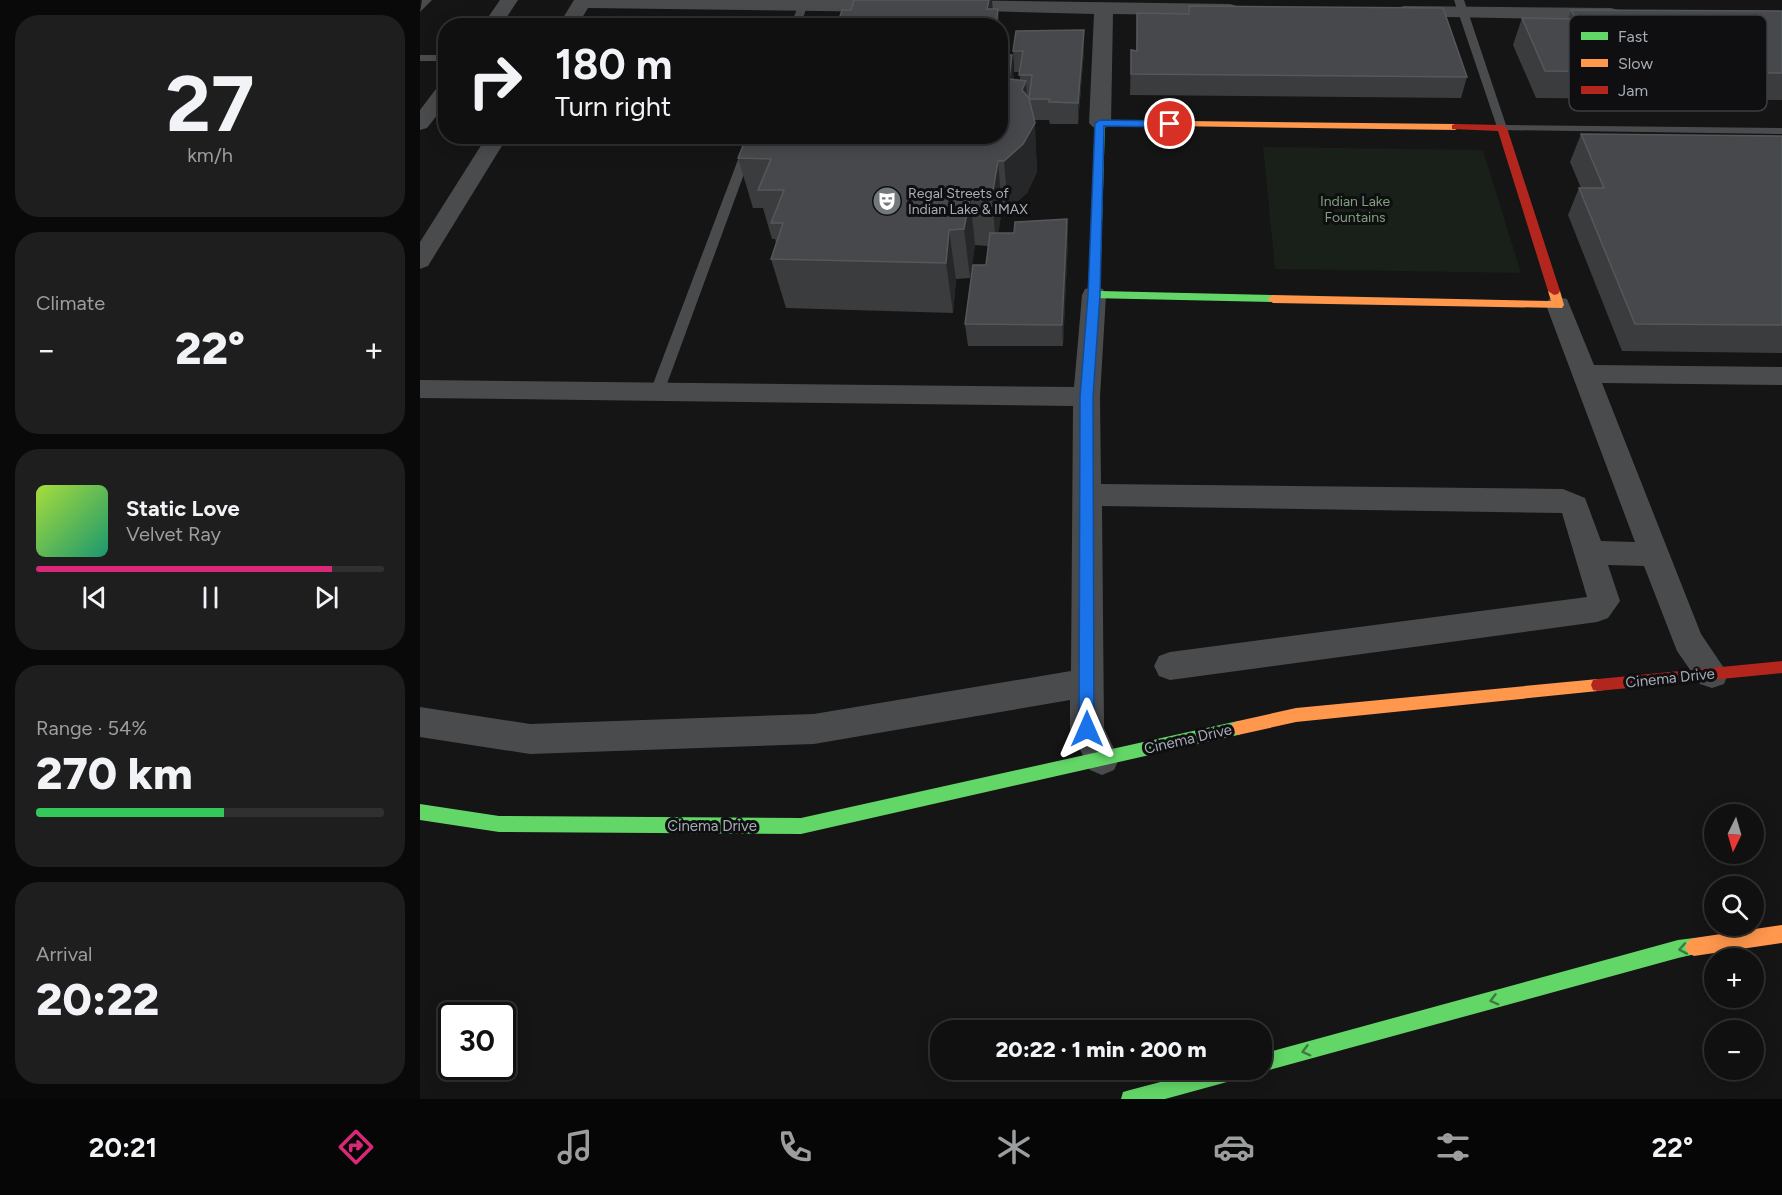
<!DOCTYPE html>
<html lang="en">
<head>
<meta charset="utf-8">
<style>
	:root { --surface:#101010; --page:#1e1e1e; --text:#f1f3f6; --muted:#9c9d9f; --line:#303030; --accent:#db2777 }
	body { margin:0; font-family:Figtree,sans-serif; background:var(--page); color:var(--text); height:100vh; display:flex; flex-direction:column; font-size:22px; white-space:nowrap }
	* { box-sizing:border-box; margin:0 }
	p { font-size:20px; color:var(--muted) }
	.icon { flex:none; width:33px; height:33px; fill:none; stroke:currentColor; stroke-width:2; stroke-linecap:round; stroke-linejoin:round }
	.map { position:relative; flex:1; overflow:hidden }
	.side { display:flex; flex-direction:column; gap:15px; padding:15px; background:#090909; width:420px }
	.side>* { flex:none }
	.banner { position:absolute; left:18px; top:18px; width:570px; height:126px; border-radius:24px; box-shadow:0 3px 15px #0003,0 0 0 2px var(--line); background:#101010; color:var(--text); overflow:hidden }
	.needle { width:39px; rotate:185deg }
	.fabs { position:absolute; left:1284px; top:804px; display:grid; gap:12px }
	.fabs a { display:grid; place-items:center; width:60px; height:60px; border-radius:50%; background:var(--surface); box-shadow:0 3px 15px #0003,0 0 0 2px var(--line); font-size:30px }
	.speed { position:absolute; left:18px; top:1002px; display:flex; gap:12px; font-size:30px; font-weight:700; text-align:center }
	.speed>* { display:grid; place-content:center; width:78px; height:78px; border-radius:50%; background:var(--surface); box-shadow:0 3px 15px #0003,0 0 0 2px var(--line); line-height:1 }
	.speed .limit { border:3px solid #111; border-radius:9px; background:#fff; color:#111 }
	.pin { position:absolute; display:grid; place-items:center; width:51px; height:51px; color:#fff; margin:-26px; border:3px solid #fff; border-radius:50%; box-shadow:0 2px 6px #0007 }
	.me { position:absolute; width:66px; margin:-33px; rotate:0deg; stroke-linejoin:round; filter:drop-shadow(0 0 4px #0008) }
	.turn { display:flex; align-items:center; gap:21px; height:126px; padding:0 18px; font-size:27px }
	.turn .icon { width:78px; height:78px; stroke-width:2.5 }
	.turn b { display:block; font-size:42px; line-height:51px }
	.big { font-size:45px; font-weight:800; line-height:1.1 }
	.side .tile { flex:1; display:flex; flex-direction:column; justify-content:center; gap:9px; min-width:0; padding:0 21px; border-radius:24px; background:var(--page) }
	.side .dial { align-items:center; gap:0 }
	.dial b { font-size:78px; line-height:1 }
	.song { display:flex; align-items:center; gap:18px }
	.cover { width:72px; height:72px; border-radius:9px; background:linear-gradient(135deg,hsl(80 70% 55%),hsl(160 70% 35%)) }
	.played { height:6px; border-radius:3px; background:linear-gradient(90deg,var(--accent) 85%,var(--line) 85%) }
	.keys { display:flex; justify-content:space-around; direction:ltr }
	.heat { display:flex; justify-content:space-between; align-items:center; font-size:33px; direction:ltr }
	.charge { height:9px; border-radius:4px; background:linear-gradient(90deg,#34c759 54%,var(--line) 0) }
	.trip { position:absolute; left:510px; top:1020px; width:342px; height:60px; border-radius:24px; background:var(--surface); box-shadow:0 3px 15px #0003,0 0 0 2px var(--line); font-weight:800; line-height:60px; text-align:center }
	.dock { display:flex; height:96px; justify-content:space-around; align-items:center; background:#060606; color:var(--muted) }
	.dock .icon { width:42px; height:42px }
	.dock .on { color:var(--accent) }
	.dock b { font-size:27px; color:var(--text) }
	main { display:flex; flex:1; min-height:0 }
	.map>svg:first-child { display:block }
	.green { fill:#191f19 }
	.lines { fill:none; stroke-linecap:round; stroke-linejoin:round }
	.lane { fill:#494b4d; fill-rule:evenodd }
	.street { fill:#494b4d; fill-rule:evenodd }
	.fast { fill:#63d668; fill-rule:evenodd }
	.slow { fill:#ff974d; fill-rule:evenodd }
	.jam { fill:#b3261e; fill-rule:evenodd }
	.wall { fill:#3a3c3e }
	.shaded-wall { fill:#262728 }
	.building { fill:#46484b; stroke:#55585b; stroke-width:1.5 }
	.oneway { stroke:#3d7c41 }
	.route { fill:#1a73e8; stroke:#114b97; stroke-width:1.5 }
	.labels { text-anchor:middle; stroke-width:6; stroke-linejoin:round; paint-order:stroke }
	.far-poi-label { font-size:14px; fill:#a6adb5; stroke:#0f0f11; text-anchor:start }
	.far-park-label { font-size:14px; fill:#80a07e; stroke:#0f0f11 }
	.street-label { font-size:15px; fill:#a6adb5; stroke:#0f0f11 }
	.key { fill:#0f0f11; stroke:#3c3e42; stroke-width:1.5 }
	.key-label { font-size:16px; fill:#a6adb5 }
</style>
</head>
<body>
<main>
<section class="side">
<div class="tile dial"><b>27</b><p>km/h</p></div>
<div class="tile"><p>Climate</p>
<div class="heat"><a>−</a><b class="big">22°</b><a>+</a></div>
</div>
<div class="tile">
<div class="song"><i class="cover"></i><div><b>Static Love</b><p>Velvet Ray</p></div></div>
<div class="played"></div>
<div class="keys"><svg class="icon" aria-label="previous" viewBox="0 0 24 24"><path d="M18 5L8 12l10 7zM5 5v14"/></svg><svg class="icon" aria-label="pause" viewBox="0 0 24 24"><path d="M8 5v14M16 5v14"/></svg><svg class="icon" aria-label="next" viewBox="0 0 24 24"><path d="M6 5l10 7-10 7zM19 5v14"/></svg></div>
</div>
<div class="tile"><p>Range · 54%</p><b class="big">270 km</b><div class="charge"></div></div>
<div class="tile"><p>Arrival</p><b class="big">20:22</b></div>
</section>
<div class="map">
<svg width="1362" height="1099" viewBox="0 0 1362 1099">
	<rect width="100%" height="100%" fill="#151515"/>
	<polygon class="green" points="843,147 1063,150 1101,273 855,269"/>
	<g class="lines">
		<g class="lane">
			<polygon points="2,0 12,0 0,12"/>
			<polygon points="1034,0 1044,0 1086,125 1362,128 1362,134 1078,130"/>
			<polygon points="380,2 388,4 380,26 370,26"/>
			<rect x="0" y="55" width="26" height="6"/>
			<polygon points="327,136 338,136 244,392 242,395 232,395 230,392"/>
		</g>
		<g class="street">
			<polygon points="80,0 98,0 81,26 62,26"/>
			<polygon points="154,0 474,0 481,2 483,6 481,10 474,12 168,8 157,26 138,26"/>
			<polygon points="531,0 810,4 817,6 819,10 817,14 810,16 693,14 691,123 687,127 680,129 673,127 669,123 674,14 524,10 522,6 524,2"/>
			<polygon points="984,6 1191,8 1198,10 1200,14 1198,18 1191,20 977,16 975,12 977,8"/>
			<polygon points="26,83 26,104 7,128 0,130 0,110 19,85"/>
			<polygon points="67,136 88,136 8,266 0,269 0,242"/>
			<polygon points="674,287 683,289 686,295 680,397 681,484 1143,489 1165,498 1181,541 1215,542 1126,305 1129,299 1138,297 1147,299 1174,365 1362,367 1362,385 1182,383 1281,634 1308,674 1304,684 1292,688 1280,684 1257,651 1224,566 1188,565 1200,601 1188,618 1177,622 750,680 739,676 734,666 739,656 750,652 1167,597 1142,513 682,506 684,728 699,759 694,770 682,775 670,770 650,729 650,700 394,744 110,754 0,737 0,707 110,724 394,714 651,671 653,406 0,398 0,380 654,387 662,295 665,289"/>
		</g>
		<g class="fast">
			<polygon points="680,120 685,123 680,291 853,295 857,296 857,302 670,298 668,295 675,123"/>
			<polygon points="818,721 823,723 826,728 823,733 818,735 381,834 79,832 0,820 0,804 79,816 381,818"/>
			<polygon points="1274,938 1280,941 1283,947 1280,953 1258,958 842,1072 836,1070 842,1070 842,1054 1258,940"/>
			<polygon points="786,1070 827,1070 824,1076 818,1079 745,1099 701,1099 703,1092 710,1090"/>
		</g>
		<g class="slow">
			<polygon points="680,120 1035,124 1040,127 1035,130 677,125 677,121"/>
			<polygon points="1134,287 1140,291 1144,305 1142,308 853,303 847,299 853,295 1131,301 1128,291"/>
			<polygon points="1178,679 1183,680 1185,685 1183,690 1178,691 876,722 818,735 813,733 810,728 813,723 818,721 876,708"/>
			<polygon points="1362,925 1362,943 1274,956 1268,953 1265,947 1268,941 1274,938"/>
		</g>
		<g class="jam">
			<polygon points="1035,124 1082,125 1087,128 1140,291 1138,294 1134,295 1128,291 1078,131 1032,129 1032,125"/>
			<polygon points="1362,661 1362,673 1178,691 1173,690 1171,685 1173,680 1178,679"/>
		</g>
	</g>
	<g class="wall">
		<polygon points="769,6 1047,77 1041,98 710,95 711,50 716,51 717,13 768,14"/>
		<polygon points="1151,10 1362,11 1362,100 1116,98 1093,45 1102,18 1148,19"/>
		<polygon points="593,51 664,51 658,124 630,124 629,120 614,120 617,172 607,193 588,210 582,210 578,233 594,233 647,219 648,241 643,346 548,346 545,324 566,265 568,246 555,245 550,278 536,279 533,313 366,308 351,259 356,243 355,239 352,239 343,208 333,208 318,158 585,55 594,80 600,80 600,72 594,72"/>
		<polygon points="1161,134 1362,136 1362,353 1202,351 1148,215 1159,188 1161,188 1150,162"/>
	</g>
	<g class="shaded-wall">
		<polygon points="569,0 572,0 574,26 567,9"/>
		<polygon points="578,9 580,26 576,26"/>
		<polygon points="664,30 664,51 658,124 658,103"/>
		<polygon points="583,32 586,80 580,92 580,36"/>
		<polygon points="592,55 596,104 589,79"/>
		<polygon points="606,81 609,130 602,90"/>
		<polygon points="615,123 617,172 607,193 588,210 584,161"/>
		<polygon points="578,161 582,210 576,246 572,196"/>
		<polygon points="550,196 555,245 550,278 544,229"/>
		<polygon points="647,219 648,241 643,346 642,325"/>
		<polygon points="529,230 536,279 533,313 526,263"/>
	</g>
	<g class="building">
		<polygon points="434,0 569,0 567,9 578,9 576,26 417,26 422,10 431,10"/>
		<polygon points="769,6 1023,8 1047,77 711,74 711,50 717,51 717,13 769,14"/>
		<polygon points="1151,10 1362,11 1362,73 1125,71 1102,18 1156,19"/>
		<polygon points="664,30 658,103 629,102 629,99 609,99 612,75 599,75 603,51 593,51 596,31"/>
		<polygon points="580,32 583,32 580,42"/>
		<polygon points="580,55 592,55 589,79 606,81 602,90 609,98 615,123 603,144 584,161 578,161 572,196 550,196 544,229 529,230 526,263 351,259 363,223 351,223 364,190 338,190 351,159 318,158 327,136 580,136"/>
		<polygon points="1161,134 1362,136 1362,325 1215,324 1159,188 1184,188"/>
		<polygon points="647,219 642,325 545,324 553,265 566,265 570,233 594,233 595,222"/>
	</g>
	<defs><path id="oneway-chevron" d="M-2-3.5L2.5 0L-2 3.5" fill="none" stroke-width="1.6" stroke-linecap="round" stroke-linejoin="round" transform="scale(1.5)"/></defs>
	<g class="oneway">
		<use href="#oneway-chevron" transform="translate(1263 949) rotate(170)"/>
		<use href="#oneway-chevron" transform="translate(1074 1000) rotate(165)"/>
		<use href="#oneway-chevron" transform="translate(886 1051) rotate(165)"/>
	</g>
	<polygon class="route" points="680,120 750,121 755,124 750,127 684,126 680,295 673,397 674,729 672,734 667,736 661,734 659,729 660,397 668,295 675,123"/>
	<defs>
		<g id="theatre-disc" transform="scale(1.5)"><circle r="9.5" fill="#73787d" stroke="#0f0f11"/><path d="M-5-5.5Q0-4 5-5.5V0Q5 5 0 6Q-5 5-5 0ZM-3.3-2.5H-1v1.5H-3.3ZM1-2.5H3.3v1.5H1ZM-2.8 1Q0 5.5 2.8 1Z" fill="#fff"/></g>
	</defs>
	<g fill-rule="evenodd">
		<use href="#theatre-disc" x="467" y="201"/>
	</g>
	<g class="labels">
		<g class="far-poi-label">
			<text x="488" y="198">Regal Streets of<tspan x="488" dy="16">Indian Lake &amp; IMAX</tspan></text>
		</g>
		<g class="far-park-label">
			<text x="935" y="206">Indian Lake<tspan x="935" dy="16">Fountains</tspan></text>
		</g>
		<g class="street-label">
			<text transform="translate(1250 678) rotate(-6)" y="5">Cinema Drive</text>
			<text transform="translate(768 739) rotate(-13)" y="5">Cinema Drive</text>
			<text x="292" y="831">Cinema Drive</text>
		</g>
	</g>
	<rect x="1149" y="15" width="198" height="96" rx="9" class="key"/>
	<rect x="1161" y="32" width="27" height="8" fill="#63d668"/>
	<rect x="1161" y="59" width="27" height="8" fill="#ff974d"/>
	<rect x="1161" y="86" width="27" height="8" fill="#b3261e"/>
	<g class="key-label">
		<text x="1198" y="42">Fast</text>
		<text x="1198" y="69">Slow</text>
		<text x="1198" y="96">Jam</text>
	</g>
</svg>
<div class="fabs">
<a><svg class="needle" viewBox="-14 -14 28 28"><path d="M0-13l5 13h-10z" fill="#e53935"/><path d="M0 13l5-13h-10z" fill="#9c9d9f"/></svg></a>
<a><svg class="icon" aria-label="search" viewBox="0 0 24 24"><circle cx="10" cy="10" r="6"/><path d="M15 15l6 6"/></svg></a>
<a>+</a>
<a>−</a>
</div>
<div class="speed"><div class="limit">30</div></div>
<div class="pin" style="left:750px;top:124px;background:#d93025"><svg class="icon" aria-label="arrive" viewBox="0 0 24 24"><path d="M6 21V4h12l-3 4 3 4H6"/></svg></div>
<svg class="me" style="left:667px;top:729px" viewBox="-20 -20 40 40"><path d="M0-17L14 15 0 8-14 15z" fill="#1a73e8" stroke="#fff" stroke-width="4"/></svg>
<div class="trip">20:22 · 1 min · 200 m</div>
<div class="banner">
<div class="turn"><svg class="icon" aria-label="right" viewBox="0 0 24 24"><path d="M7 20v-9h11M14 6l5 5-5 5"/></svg><div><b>180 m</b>Turn right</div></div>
</div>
</div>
</main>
<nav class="dock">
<b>20:21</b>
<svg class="icon on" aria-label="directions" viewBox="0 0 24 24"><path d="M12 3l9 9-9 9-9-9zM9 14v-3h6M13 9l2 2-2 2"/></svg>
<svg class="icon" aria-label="music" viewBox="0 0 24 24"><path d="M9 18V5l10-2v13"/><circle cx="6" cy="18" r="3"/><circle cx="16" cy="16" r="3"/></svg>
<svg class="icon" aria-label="phone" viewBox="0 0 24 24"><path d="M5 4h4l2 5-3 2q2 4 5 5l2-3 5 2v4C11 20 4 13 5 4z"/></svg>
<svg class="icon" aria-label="climate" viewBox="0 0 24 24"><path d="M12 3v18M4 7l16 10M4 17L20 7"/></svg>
<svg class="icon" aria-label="car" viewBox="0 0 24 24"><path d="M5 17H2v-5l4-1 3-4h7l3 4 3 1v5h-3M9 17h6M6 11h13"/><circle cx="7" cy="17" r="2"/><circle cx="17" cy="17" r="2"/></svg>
<svg class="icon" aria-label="filters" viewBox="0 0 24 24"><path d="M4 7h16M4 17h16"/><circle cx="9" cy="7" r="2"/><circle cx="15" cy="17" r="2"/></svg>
<b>22°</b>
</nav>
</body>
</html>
